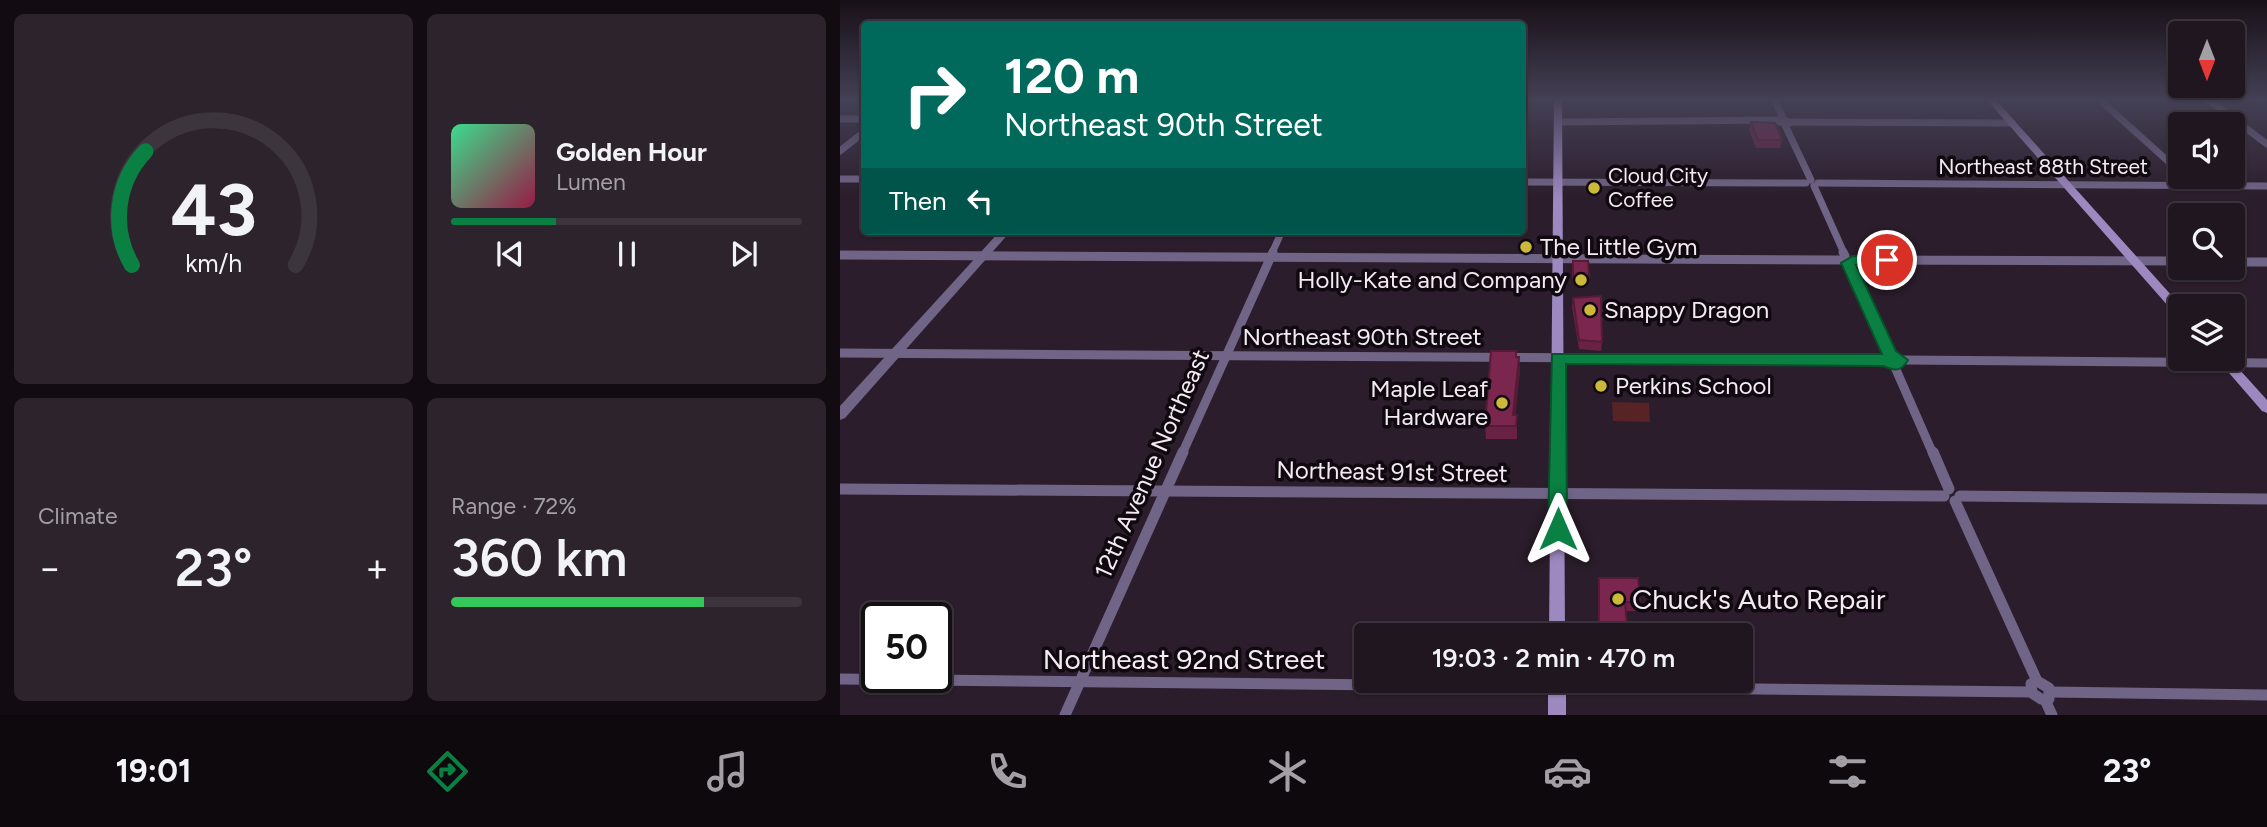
<!DOCTYPE html>
<html lang="en">
<head>
<meta charset="utf-8">
<style>
	:root { --surface:#201620; --page:#2d232d; --text:#f1f3f6; --muted:#a29fa5; --line:#3d353e; --accent:#0b8043 }
	body { margin:0; font-family:Figtree,sans-serif; background:var(--page); color:var(--text); height:100vh; display:flex; flex-direction:column; font-size:26px; white-space:nowrap }
	* { box-sizing:border-box; margin:0 }
	p { font-size:23px; color:var(--muted) }
	.icon { flex:none; width:38px; height:38px; fill:none; stroke:currentColor; stroke-width:2; stroke-linecap:round; stroke-linejoin:round }
	.map { position:relative; flex:1; overflow:hidden }
	.panel { display:flex; flex-direction:column; gap:14px; padding:14px; background:#120c12; width:840px }
	.panel>* { flex:none }
	.top-card { position:absolute; left:21px; top:21px; width:665px; height:214px; border-radius:7px; box-shadow:0 2px 5px #0004,0 0 0 2px var(--line); background:#00695c; color:#fff; overflow:hidden }
	.needle { width:46px; rotate:180deg }
	.fabs { position:absolute; left:1328px; top:21px; display:grid; gap:14px }
	.fabs a { display:grid; place-items:center; width:77px; height:77px; border-radius:7px; background:var(--surface); box-shadow:0 2px 5px #0004,0 0 0 2px var(--line); font-size:35px }
	.speed { position:absolute; left:21px; top:602px; display:flex; gap:14px; font-size:35px; font-weight:700; text-align:center }
	.speed>* { display:grid; place-content:center; width:91px; height:91px; border-radius:50%; background:var(--surface); box-shadow:0 2px 5px #0004,0 0 0 2px var(--line); line-height:1 }
	.speed .limit { border:4px solid #111; border-radius:10px; background:#fff; color:#111 }
	.pin { position:absolute; display:grid; place-items:center; width:60px; height:60px; color:#fff; margin:-30px; border:4px solid #fff; border-radius:50%; box-shadow:0 2px 7px #0007 }
	.me { position:absolute; width:77px; margin:-38px; rotate:0deg; stroke-linejoin:round; filter:drop-shadow(0 0 5px #0008) }
	.turn { display:flex; align-items:center; gap:24px; height:147px; padding:0 28px; font-size:32px }
	.turn .icon { width:91px; height:91px; stroke-width:2.5 }
	.turn b { display:block; font-size:49px; line-height:60px }
	.then { display:flex; align-items:center; height:66px; padding:0 28px; background:#0003; gap:14px; font-size:26px }
	.big { font-size:52px; font-weight:600; line-height:1.1 }
	.panel .widget { flex:1; display:flex; flex-direction:column; justify-content:center; gap:10px; min-width:0; padding:0 24px; border-radius:10px; background:var(--page) }
	.panel .dial { align-items:center; gap:0 }
	.dial svg { height:182px; overflow:visible; fill:none; stroke:var(--line); stroke-width:7; stroke-linecap:round; text-anchor:middle }
	.dial text { fill:var(--text); stroke:none }
	.song { display:flex; align-items:center; gap:21px }
	.cover { width:84px; height:84px; border-radius:10px; background:linear-gradient(135deg,hsl(150 70% 55%),hsl(340 70% 35%)) }
	.played { height:7px; border-radius:4px; background:linear-gradient(90deg,var(--accent) 30%,var(--line) 30%) }
	.keys { display:flex; justify-content:space-around; direction:ltr }
	.heat { display:flex; justify-content:space-between; align-items:center; font-size:38px; direction:ltr }
	.charge { height:10px; border-radius:5px; background:linear-gradient(90deg,#34c759 72%,var(--line) 0) }
	.panel .tiles { flex:1; display:grid; gap:14px; grid-template-columns:repeat(2,1fr) }
	.trip { position:absolute; left:514px; top:623px; width:399px; height:70px; border-radius:7px; background:var(--surface); box-shadow:0 2px 5px #0004,0 0 0 2px var(--line); font-weight:600; line-height:70px; text-align:center }
	.menu { display:flex; height:112px; justify-content:space-around; align-items:center; background:#0d090d; color:var(--muted) }
	.menu .icon { width:49px; height:49px }
	.menu .on { color:var(--accent) }
	.menu b { font-size:32px; color:var(--text) }
	main { display:flex; flex:1; min-height:0 }
	.map>svg:first-child { display:block }
	.green { fill:#572324 }
	.lines { fill:none; stroke-linecap:round; stroke-linejoin:round }
	.minor-far2 { stroke:#706487; stroke-width:7 }
	.minor-far1 { stroke:#706487; stroke-width:9 }
	.minor { stroke:#706487; stroke-width:11 }
	.tertiary { fill:#706487; fill-rule:evenodd }
	.secondary { fill:#9d89c0; fill-rule:evenodd }
	.wall { fill:#692144 }
	.shaded-wall { fill:#551b37 }
	.building { fill:#7a264f; stroke:#551b37; stroke-width:2 }
	.route { fill:#0b8043; stroke:#07532c; stroke-width:2 }
	.poi-dot { fill:#ccb939; stroke:#100a10; stroke-width:2.5 }
	.labels { text-anchor:middle; stroke-width:7; stroke-linejoin:round; paint-order:stroke }
	.far-street-label { font-size:21px; fill:#f4eaf4; stroke:#100a10 }
	.far-poi-label { font-size:21px; fill:#f4eaf4; stroke:#100a10; text-anchor:start }
	.poi-label { font-size:24px; fill:#f4eaf4; stroke:#100a10; text-anchor:start }
	.street-label { font-size:24px; fill:#f4eaf4; stroke:#100a10 }
	.near-poi-label { font-size:28px; fill:#f4eaf4; stroke:#100a10; text-anchor:start }
	.near-street-label { font-size:28px; fill:#f4eaf4; stroke:#100a10 }
</style>
</head>
<body>
<main>
<section class="panel">
<div class="tiles">
<div class="widget dial"><svg viewBox="0 0 100 80">
<path d="M14 69A42 42 0 1 1 86 69"/>
<path d="M14 69A42 42 0 0 1 20 19" stroke="#0b8043"/>
<text x="50" y="56" font-size="32" font-weight="700">43</text>
<text x="50" y="72" font-size="11">km/h</text>
</svg></div>
<div class="widget">
<div class="song"><i class="cover"></i><div><b>Golden Hour</b><p>Lumen</p></div></div>
<div class="played"></div>
<div class="keys"><svg class="icon" aria-label="previous" viewBox="0 0 24 24"><path d="M18 5L8 12l10 7zM5 5v14"/></svg><svg class="icon" aria-label="pause" viewBox="0 0 24 24"><path d="M8 5v14M16 5v14"/></svg><svg class="icon" aria-label="next" viewBox="0 0 24 24"><path d="M6 5l10 7-10 7zM19 5v14"/></svg></div>
</div>
<div class="widget"><p>Climate</p>
<div class="heat"><a>−</a><b class="big">23°</b><a>+</a></div>
</div>
<div class="widget"><p>Range · 72%</p><b class="big">360 km</b><div class="charge"></div></div>
</div>
</section>
<div class="map">
<svg width="1427" height="715" viewBox="0 0 1427 715">
	<rect width="100%" height="100%" fill="#2b1d2b"/>
	<polygon class="green" points="772,402 809,403 810,422 773,421"/>
	<g class="lines">
		<g class="minor-far2">
			<polyline points="934,99 944,120"/>
			<polyline points="1259,99 1340,172"/>
			<polyline points="1367,99 1427,144"/>
			<polyline points="0,119 24,119"/>
			<polyline points="718,122 944,120 950,123 940,122"/>
			<polyline points="950,122 1172,123"/>
			<polyline points="945,125 971,180"/>
			<polyline points="0,151 24,132"/>
			<polyline points="0,179 24,179"/>
			<polyline points="682,182 966,183"/>
			<polyline points="978,183 1427,186"/>
			<polyline points="974,186 1004,253"/>
			<polyline points="432,253 442,231"/>
		</g>
		<g class="minor-far1">
			<polyline points="1003,252 1005,256"/>
			<polyline points="0,255 1001,260"/>
			<polyline points="1013,260 1340,261"/>
			<polyline points="1393,262 1427,262"/>
			<polyline points="1008,263 1050,355"/>
			<polyline points="0,353 1045,360"/>
			<polyline points="1060,360 1427,363"/>
			<polyline points="1054,365 1093,454"/>
			<polyline points="342,454 433,252"/>
		</g>
		<g class="minor">
			<polyline points="1093,452 1109,489"/>
			<polyline points="0,489 1104,496"/>
			<polyline points="1120,496 1427,499"/>
			<polyline points="1115,501 1197,681"/>
			<polyline points="0,679 1192,692"/>
			<polygon points="1197,681 1209,688 1209,699 1201,699 1192,693 1191,684"/>
			<polyline points="1211,692 1427,695"/>
			<polyline points="1205,700 1212,715"/>
			<polyline points="225,715 343,452"/>
		</g>
		<polygon class="tertiary" points="160,231 171,231 5,418 0,420 0,406"/>
		<g class="secondary">
			<polygon points="714,99 722,99 725,635 709,635"/>
			<polygon points="1146,99 1155,99 1341,306 1340,316 1336,315"/>
			<polygon points="1377,359 1390,359 1427,400 1427,413 1422,411"/>
			<rect x="708" y="681" width="18" height="34"/>
		</g>
	</g>
	<g class="wall">
		<polygon points="911,122 942,140 940,148 916,148 909,130"/>
		<polygon points="733,261 748,261 749,283 733,283"/>
		<polygon points="733,298 762,342 761,351 739,349 732,307"/>
		<polygon points="676,351 680,371 675,415 677,429 677,439 646,439 645,426"/>
		<polygon points="759,578 800,602 799,611 786,611 787,626 786,634 759,635"/>
	</g>
	<polygon class="shaded-wall" points="679,357 680,371 674,429 673,415"/>
	<g class="building">
		<polygon points="911,122 935,123 942,140 918,140"/>
		<polygon points="733,261 748,261 749,278 733,278"/>
		<polygon points="761,296 762,342 739,340 733,298"/>
		<polygon points="651,351 676,351 676,357 679,357 673,415 677,415 676,426 645,426"/>
		<polygon points="759,578 798,578 800,602 785,602 787,626 775,626 776,635 759,635"/>
	</g>
	<linearGradient id="sky" x2="0" y2="1"><stop stop-color="#181018"/><stop offset="0.5" stop-color="#444055"/><stop offset="1" stop-color="#444055" stop-opacity="0"/></linearGradient>
	<rect width="1427" height="199" fill="url(#sky)"/>
	<path class="route" d="M1013,256h34l7,4 -7,4 -31,1 40,86 12,9c-7,12 -13,11 -25,6l-317,-2 1,165 -2,6h-14l-3,-6 4,-175h330l-41,-91z"/>
	<g class="poi-dot">
		<circle cx="754" cy="188" r="7"/>
		<circle cx="686" cy="247" r="7"/>
		<circle cx="741" cy="280" r="7"/>
		<circle cx="750" cy="310" r="7"/>
		<circle cx="761" cy="386" r="7"/>
		<circle cx="662" cy="403" r="7"/>
		<circle cx="778" cy="599" r="7"/>
	</g>
	<g class="labels">
		<g class="far-street-label">
			<text x="1203" y="174">Northeast 88th Street</text>
		</g>
		<g class="far-poi-label">
			<text x="768" y="183">Cloud City<tspan x="768" dy="24">Coffee</tspan></text>
		</g>
		<g class="poi-label">
			<text x="700" y="255">The Little Gym</text>
			<text x="727" y="288" text-anchor="end">Holly-Kate and Company</text>
			<text x="764" y="318">Snappy Dragon</text>
			<text x="775" y="394">Perkins School</text>
			<text x="648" y="397" text-anchor="end">Maple Leaf<tspan x="648" dy="28">Hardware</tspan></text>
		</g>
		<g class="street-label">
			<text x="522" y="345">Northeast 90th Street</text>
			<text transform="translate(312 464) rotate(-66)" y="8">12th Avenue Northeast</text>
			<text transform="translate(552 472) rotate(1)" y="8">Northeast 91st Street</text>
		</g>
		<g class="near-poi-label">
			<text x="792" y="609">Chuck's Auto Repair</text>
		</g>
		<g class="near-street-label">
			<text x="344" y="669">Northeast 92nd Street</text>
		</g>
	</g>
</svg>
<div class="fabs">
<a><svg class="needle" viewBox="-14 -14 28 28"><path d="M0-13l5 13h-10z" fill="#e53935"/><path d="M0 13l5-13h-10z" fill="#a29fa5"/></svg></a>
<a><svg class="icon" aria-label="sound" viewBox="0 0 24 24"><path d="M4 9h4l5-4v14l-5-4H4zM17 9q2 3 0 6"/></svg></a>
<a><svg class="icon" aria-label="search" viewBox="0 0 24 24"><circle cx="10" cy="10" r="6"/><path d="M15 15l6 6"/></svg></a>
<a><svg class="icon" aria-label="layers" viewBox="0 0 24 24"><path d="M12 4l9 5-9 5-9-5zM3 14l9 5 9-5"/></svg></a>
</div>
<div class="speed"><div class="limit">50</div></div>
<div class="pin" style="left:1047px;top:260px;background:#d93025"><svg class="icon" aria-label="arrive" viewBox="0 0 24 24"><path d="M6 21V4h12l-3 4 3 4H6"/></svg></div>
<svg class="me" style="left:718px;top:529px" viewBox="-20 -20 40 40"><path d="M0-17L14 15 0 8-14 15z" fill="#0b8043" stroke="#fff" stroke-width="4"/></svg>
<div class="trip">19:03 · 2 min · 470 m</div>
<div class="top-card">
<div class="turn"><svg class="icon" aria-label="right" viewBox="0 0 24 24"><path d="M7 20v-9h11M14 6l5 5-5 5"/></svg><div><b>120 m</b>Northeast 90th Street</div></div>
<div class="then">Then<svg class="icon" aria-label="left" viewBox="0 0 24 24"><path d="M17 20v-9H6M10 6l-5 5 5 5"/></svg></div>
</div>
</div>
</main>
<nav class="menu">
<b>19:01</b>
<svg class="icon on" aria-label="directions" viewBox="0 0 24 24"><path d="M12 3l9 9-9 9-9-9zM9 14v-3h6M13 9l2 2-2 2"/></svg>
<svg class="icon" aria-label="music" viewBox="0 0 24 24"><path d="M9 18V5l10-2v13"/><circle cx="6" cy="18" r="3"/><circle cx="16" cy="16" r="3"/></svg>
<svg class="icon" aria-label="phone" viewBox="0 0 24 24"><path d="M5 4h4l2 5-3 2q2 4 5 5l2-3 5 2v4C11 20 4 13 5 4z"/></svg>
<svg class="icon" aria-label="climate" viewBox="0 0 24 24"><path d="M12 3v18M4 7l16 10M4 17L20 7"/></svg>
<svg class="icon" aria-label="car" viewBox="0 0 24 24"><path d="M5 17H2v-5l4-1 3-4h7l3 4 3 1v5h-3M9 17h6M6 11h13"/><circle cx="7" cy="17" r="2"/><circle cx="17" cy="17" r="2"/></svg>
<svg class="icon" aria-label="filters" viewBox="0 0 24 24"><path d="M4 7h16M4 17h16"/><circle cx="9" cy="7" r="2"/><circle cx="15" cy="17" r="2"/></svg>
<b>23°</b>
</nav>
</body>
</html>
